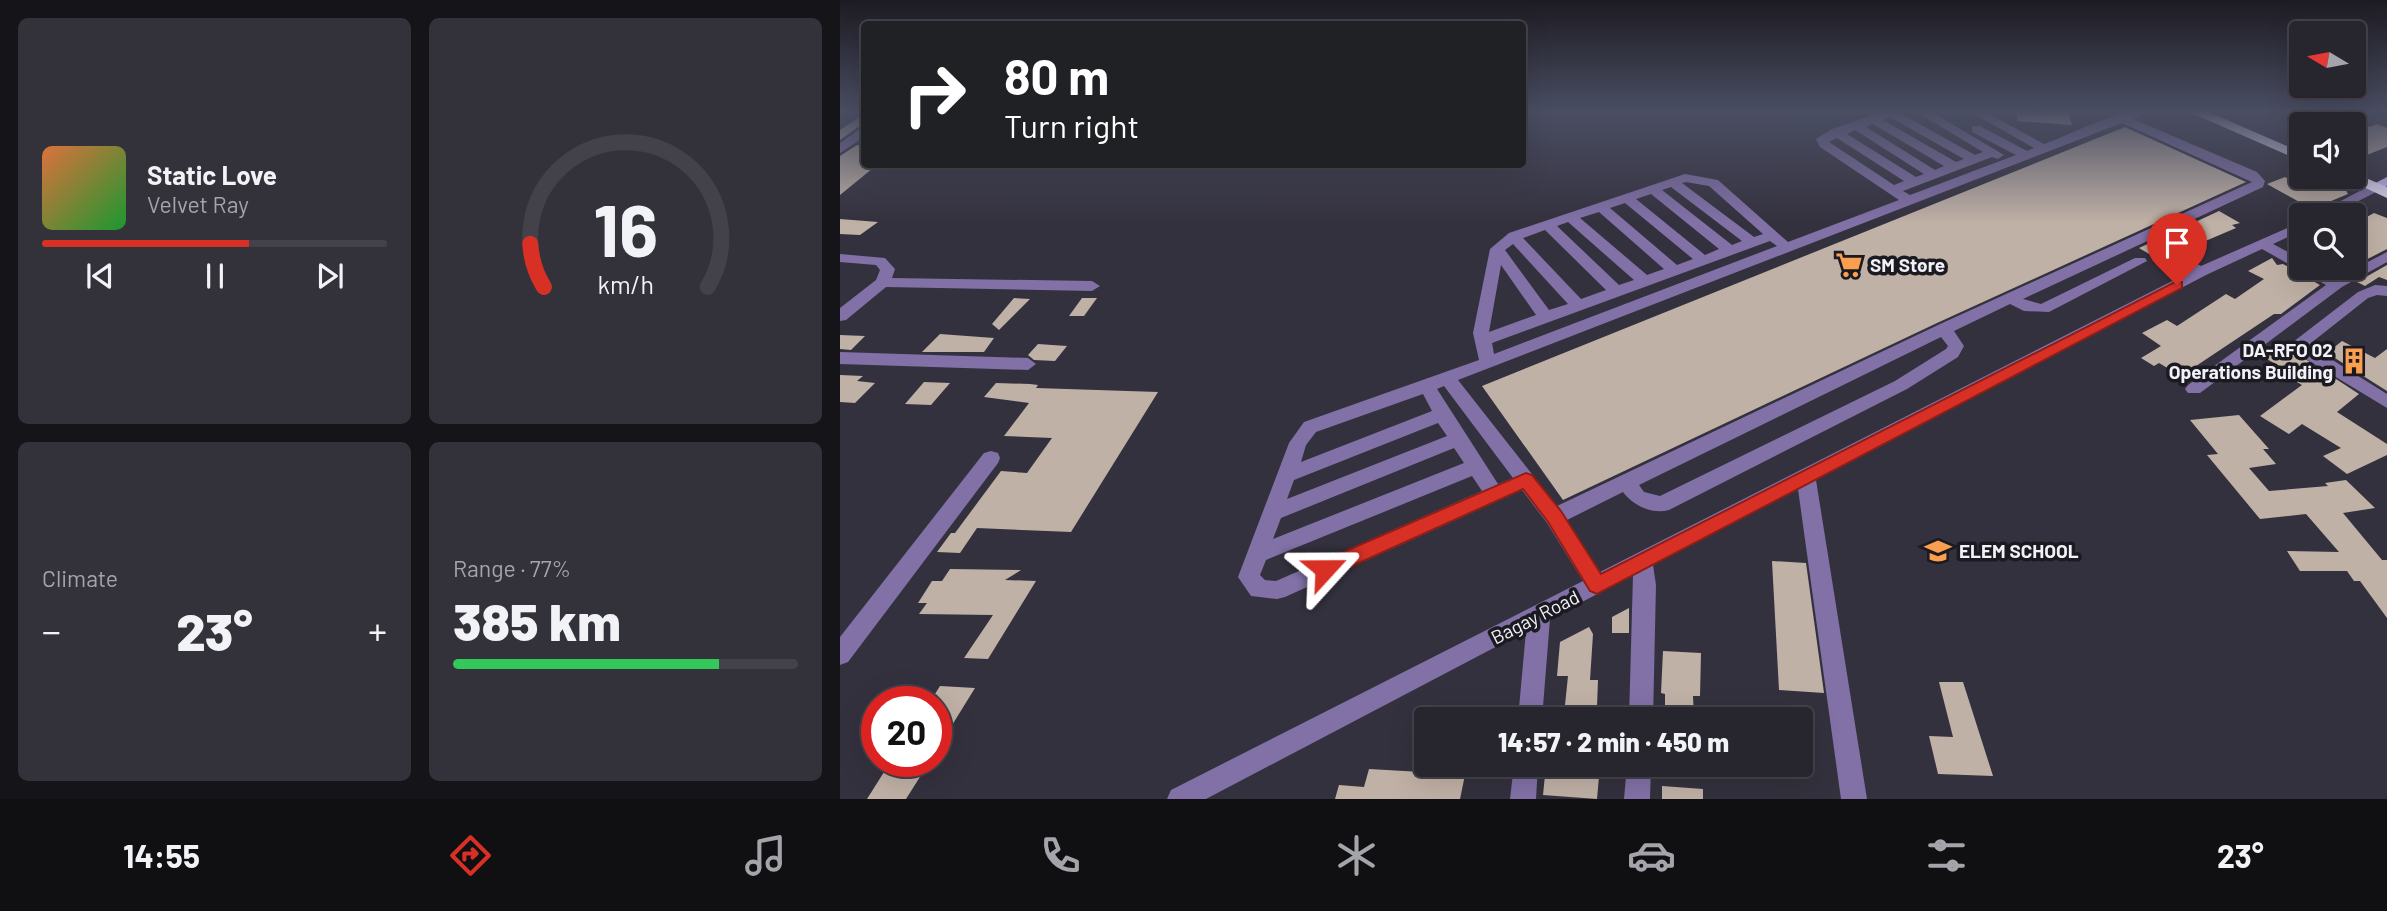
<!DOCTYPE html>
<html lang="en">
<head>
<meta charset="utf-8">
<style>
	:root { --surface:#27252e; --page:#33313a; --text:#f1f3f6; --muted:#a4a5aa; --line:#43424a; --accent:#d93025 }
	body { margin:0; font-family:Barlow,sans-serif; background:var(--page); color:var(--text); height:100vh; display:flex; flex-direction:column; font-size:26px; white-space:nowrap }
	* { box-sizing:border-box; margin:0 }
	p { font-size:23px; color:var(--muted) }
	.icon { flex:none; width:38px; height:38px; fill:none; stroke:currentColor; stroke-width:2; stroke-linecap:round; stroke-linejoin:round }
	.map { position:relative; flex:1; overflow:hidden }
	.drawer { display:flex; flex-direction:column; gap:18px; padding:18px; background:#151419; width:840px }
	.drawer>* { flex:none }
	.guide { position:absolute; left:21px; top:21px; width:665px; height:147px; border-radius:7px; box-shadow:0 7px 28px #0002,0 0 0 2px var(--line); background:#202124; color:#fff; overflow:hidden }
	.needle { width:46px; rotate:280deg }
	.fabs { position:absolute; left:1449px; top:21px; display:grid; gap:14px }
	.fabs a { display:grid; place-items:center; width:77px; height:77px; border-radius:7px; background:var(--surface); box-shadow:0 7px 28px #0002,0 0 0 2px var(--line); font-size:35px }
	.speed { position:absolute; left:21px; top:686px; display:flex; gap:14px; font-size:35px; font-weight:700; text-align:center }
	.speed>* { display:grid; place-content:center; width:91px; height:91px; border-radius:50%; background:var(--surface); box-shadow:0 7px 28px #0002,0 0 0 2px var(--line); line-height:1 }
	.speed .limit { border:10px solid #d22; background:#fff; color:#111 }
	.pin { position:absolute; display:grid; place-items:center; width:60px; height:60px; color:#fff; margin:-72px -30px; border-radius:50% 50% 50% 0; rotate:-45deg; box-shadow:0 0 7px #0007 }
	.pin .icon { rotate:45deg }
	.me { position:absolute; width:77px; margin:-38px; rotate:66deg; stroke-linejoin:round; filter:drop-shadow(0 0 5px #0008) }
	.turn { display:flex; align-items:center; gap:24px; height:147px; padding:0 28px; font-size:32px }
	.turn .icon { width:91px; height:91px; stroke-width:2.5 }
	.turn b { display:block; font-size:49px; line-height:60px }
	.big { font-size:52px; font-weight:800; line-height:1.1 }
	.drawer .widget { flex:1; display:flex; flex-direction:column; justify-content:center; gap:10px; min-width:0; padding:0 24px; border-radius:10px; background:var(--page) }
	.drawer .dial { align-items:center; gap:0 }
	.dial svg { height:182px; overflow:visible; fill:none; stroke:var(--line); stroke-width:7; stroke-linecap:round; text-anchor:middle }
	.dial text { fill:var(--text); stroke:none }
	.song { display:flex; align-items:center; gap:21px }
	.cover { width:84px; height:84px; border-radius:10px; background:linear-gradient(135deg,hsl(20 70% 55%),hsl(130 70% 35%)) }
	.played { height:7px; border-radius:4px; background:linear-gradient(90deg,var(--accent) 60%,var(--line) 60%) }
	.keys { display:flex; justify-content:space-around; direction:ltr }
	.heat { display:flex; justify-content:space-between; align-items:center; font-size:38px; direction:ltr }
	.charge { height:10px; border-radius:5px; background:linear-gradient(90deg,#34c759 77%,var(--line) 0) }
	.drawer .tiles { flex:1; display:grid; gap:18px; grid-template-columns:repeat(2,1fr) }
	.trip { position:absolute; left:574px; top:707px; width:399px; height:70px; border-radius:7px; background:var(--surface); box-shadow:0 7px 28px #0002,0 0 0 2px var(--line); font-weight:800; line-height:70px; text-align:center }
	.tabs { display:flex; height:112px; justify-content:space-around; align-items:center; background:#100f12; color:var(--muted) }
	.tabs .icon { width:49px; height:49px }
	.tabs .selected { color:var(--accent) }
	.tabs b { font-size:32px; color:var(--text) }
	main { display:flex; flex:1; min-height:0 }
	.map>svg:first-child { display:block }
	.building { fill:#c0b1a6 }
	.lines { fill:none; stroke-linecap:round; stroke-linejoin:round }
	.minor { fill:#8271a7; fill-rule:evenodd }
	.major { fill:#cdb8fa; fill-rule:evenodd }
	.highway { fill:#e5ddf8; fill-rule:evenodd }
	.route { fill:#d93025; stroke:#8d1f18; stroke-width:2 }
	.labels { text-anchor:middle; stroke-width:7; stroke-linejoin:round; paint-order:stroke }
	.poi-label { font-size:19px; font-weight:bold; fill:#f2f0f8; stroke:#1b1a20; text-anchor:start }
	.street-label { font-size:19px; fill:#f2f0f8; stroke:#1b1a20 }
</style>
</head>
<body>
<main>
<section class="drawer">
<div class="tiles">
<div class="widget">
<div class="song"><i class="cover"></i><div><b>Static Love</b><p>Velvet Ray</p></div></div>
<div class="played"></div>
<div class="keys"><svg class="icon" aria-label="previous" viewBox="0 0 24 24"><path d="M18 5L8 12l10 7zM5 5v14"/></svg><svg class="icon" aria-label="pause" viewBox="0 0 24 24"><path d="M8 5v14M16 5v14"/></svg><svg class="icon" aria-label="next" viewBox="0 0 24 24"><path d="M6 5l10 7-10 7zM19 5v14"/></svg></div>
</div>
<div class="widget dial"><svg viewBox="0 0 100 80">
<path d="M14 69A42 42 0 1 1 86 69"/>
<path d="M14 69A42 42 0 0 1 8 50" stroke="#d93025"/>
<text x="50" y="56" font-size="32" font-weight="700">16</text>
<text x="50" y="72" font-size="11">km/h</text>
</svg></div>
<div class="widget"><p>Climate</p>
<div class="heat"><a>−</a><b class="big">23°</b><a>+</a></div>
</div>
<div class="widget"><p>Range · 77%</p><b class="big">385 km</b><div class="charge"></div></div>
</div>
</section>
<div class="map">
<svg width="1547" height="799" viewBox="0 0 1547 799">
	<rect width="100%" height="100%" fill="#34313e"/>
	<g class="building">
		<polygon points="1177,111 1228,111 1232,125 1177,121"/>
		<polygon points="24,114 24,127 18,127 0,140 0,130"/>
		<polygon points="1522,124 1530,127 1537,124 1547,128 1547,147 1514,160 1514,127"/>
		<polygon points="1285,127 1406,182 1097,323 723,500 642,386"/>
		<polygon points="17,145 24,146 24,164 38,164 0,195 0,156"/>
		<polygon points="1445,177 1454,182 1465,177 1500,177 1512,185 1505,189 1508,194 1472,209 1427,184"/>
		<polygon points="1379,211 1400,223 1392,225 1396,228 1349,248 1343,244 1334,249 1321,247 1316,258 1299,248"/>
		<polygon points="1534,213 1547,218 1547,249 1514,266 1514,224"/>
		<polygon points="0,219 38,222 20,235 0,234"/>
		<polygon points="1432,258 1437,265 1443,264 1480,285 1441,314 1434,314 1341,376 1319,363 1314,366 1301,358 1321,346 1302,333 1327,320 1337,326 1386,294 1395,299 1424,279 1408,271"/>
		<polygon points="1547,265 1547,280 1539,277 1525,286 1517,282"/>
		<polygon points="174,298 190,299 159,330 152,324"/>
		<polygon points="242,298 257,298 244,316 229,316"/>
		<polygon points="100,334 154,338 144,352 82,352"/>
		<polygon points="0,335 25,336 11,350 0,349"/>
		<polygon points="1502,341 1535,358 1547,349 1547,391 1487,353"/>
		<polygon points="1439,342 1519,394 1497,412 1547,444 1547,455 1507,474 1483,456 1501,448 1462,424 1449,434 1420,416 1462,385 1447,376 1451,373 1420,355"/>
		<polygon points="198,344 227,346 215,361 194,360 188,355"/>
		<polygon points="0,375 23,376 17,381 35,383 15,403 0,402"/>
		<polygon points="84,382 110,383 91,405 65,404"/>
		<polygon points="156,383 190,384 198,385 196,388 318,392 231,532 137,528 120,553 97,552 111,533 115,533 161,471 187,473 212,438 164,436 189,403 144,397"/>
		<polygon points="1399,415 1429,449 1423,449 1436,464 1409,468 1429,491 1488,486 1485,483 1506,480 1535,508 1503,513 1542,560 1547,560 1547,618 1520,581 1514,581 1507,571 1460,571 1447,551 1499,552 1466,514 1420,519 1367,455 1378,454 1350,420"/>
		<polygon points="932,561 966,563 984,693 939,690"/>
		<polygon points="110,569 181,570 165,580 196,581 148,659 124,658 153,615 79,614 87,603 78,603 92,581 102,581"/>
		<polygon points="789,608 789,633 772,633 772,617"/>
		<polygon points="749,627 753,634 750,680 758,680 757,707 725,705 728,676 717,676 720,642"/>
		<polygon points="823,651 861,653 860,696 853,696 854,719 825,719 825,694 821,693"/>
		<polygon points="1099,682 1123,682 1153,776 1098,774 1089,736 1113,737"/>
		<polygon points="100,686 135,688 96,751 96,702 90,702"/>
		<polygon points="51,761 90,761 66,799 27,799"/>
		<polygon points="601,765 627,765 620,799 495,799 499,785 524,787 529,769 599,773"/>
		<polygon points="706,765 760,765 757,799 703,795"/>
		<polygon points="822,786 863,789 863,799 822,799"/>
	</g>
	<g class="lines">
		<g class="minor">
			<path d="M1045,111h17l-2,2 75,42 8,-3 -68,-41h15l74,44 -6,4 -6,-2 -89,34 7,4 106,-40 -44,-23v-6h8l47,25 7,-3 -65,-37h15l60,33c33,-12 69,-33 104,-33l-15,8 124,53 8,9 -2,6 -240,112 18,5 94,-46h10l2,3 -98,51 -25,-1 -14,-7 -56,27 10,15 -6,11 -51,32 -238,121c-16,5 -37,-5 -46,-18l-56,28 33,52 590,-300 -29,-16 -2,-3 2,-3h10l30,16 100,-44v9l-28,13 28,15v9h16l20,10 50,-26v10l-45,25 -142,106h-12l-3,-4 3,-4 138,-100 -64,-36 -56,26 -390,205 51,319h-26l-43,-310 -145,76 3,20 -3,134h-24l4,-144 -83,44 -8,100h-24l8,-88 -320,168h-39l4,-9 412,-209 -36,-58 -25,-33 -237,107 -8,2 -26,-3 -13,-19 51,-134 15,-21 175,-62 -6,-27 17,-84 19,-16 176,-59 33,6 70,62 111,-42 -79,-53 -4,-8 16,-10zM1050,117l74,42 -8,3 -73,-42zM1282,123l130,59 -314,143 -381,181 -99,-126zM1033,124l71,42 -9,4 -69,-43zM1015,130l69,44 -8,3 -69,-43zM997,138l67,43 -10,4 -65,-43zM846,182l23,4 54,48 -9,3 -72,-54zM831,187l71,54 -10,4 -70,-55zM811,194l68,55 -14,6 -69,-56zM785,203l68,56 -16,6 -67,-57zM759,212l65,57 -17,6 -67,-57zM728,222l66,58 -15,5 -62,-59zM705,230l61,60 -25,9 -58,-61zM930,241l7,5 -283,108 -2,-11zM673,244l55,60 -19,6 -44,-60zM661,265l35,50 -47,17zM1101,337l7,9 -2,3 -51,32 -235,115 -16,-4 -5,-7zM604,386l69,92 -15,6 -61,-95zM583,394l9,17 -131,51 5,-17 10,-13zM598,423l9,13 -160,63 7,-19zM614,448l10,15 -191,76 8,-21zM632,476l10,15 -206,90 -11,-1 -5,-5 6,-15z"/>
			<polygon points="20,129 24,129 24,137 0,153 0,143"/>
			<polygon points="1535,183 1542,187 1540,190 1491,215 1474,215"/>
			<polygon points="0,254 45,258 55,269 52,278 252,281 260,286 252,291 46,287 6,320 0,321 0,308 36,280 40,270 36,265 0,262"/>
			<polygon points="1535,285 1547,286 1547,296 1537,295 1528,298 1471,343 1478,351 1547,394 1547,408 1466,359 1453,342 1518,292"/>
			<polygon points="0,352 188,358 196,364 188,370 0,364"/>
			<polygon points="151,451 158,453 160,458 158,463 8,662 0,665 0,637 144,453"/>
			<polygon points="674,765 698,765 696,799 670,799"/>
			<polygon points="787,765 811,765 810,799 784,799"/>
		</g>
		<polygon class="major" points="1547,177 1547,186 1535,191 1528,187"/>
		<g class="highway">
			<polygon points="1347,111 1366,111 1461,152 1461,161"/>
			<polygon points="1514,173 1547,187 1547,198 1502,177 1514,177"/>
		</g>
	</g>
	<linearGradient id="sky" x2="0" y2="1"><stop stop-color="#1d1b22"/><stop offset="0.5" stop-color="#4a4e63"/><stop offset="1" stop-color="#4a4e63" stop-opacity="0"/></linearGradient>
	<rect width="1547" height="223" fill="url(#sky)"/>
	<polygon class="route" points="1337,281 1342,282 1342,288 757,594 750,591 708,522 683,489 492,575 485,577 478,575 476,569 478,563 686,473 692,475 721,511 761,574"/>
	<defs>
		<g id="supermarket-bare" transform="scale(2.1)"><path d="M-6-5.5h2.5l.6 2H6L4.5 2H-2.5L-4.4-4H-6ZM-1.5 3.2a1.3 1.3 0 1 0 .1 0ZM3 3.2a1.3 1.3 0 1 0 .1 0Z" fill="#fa9f4f" stroke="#1b1a20" stroke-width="2.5" paint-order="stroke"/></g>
		<g id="building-bare" transform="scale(2.1)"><path d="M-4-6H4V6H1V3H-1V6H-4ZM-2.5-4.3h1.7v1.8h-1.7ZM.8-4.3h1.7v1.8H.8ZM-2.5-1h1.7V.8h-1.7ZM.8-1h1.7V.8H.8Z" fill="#fa9f4f" stroke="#1b1a20" stroke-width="2.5" paint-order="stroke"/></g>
		<g id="school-bare" transform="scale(2.1)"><path d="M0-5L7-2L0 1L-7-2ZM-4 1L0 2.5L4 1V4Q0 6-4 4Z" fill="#fa9f4f" stroke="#1b1a20" stroke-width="2.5" paint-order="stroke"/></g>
	</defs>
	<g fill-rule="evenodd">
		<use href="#supermarket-bare" x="1009" y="265"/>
		<use href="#building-bare" x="1514" y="361"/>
		<use href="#school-bare" x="1098" y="551"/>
	</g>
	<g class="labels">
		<g class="poi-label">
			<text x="1030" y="272">SM Store</text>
			<text x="1493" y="357" text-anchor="end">DA-RFO 02<tspan x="1493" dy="22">Operations Building</tspan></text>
			<text x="1119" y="558">ELEM SCHOOL</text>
		</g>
		<g class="street-label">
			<text transform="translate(695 617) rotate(-27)" y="7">Bagay Road</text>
		</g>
	</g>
</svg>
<div class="fabs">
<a><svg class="needle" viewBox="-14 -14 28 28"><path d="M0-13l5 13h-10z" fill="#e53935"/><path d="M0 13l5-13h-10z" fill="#a4a5aa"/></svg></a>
<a><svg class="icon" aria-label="sound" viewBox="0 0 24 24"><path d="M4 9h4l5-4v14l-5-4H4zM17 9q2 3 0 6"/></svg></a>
<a><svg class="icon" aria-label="search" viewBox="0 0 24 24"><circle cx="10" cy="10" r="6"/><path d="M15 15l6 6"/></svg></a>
</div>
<div class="speed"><div class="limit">20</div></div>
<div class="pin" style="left:1337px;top:285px;background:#d93025"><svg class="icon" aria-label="arrive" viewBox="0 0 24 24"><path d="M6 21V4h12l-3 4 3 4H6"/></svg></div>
<svg class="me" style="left:485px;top:569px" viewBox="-20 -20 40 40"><path d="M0-17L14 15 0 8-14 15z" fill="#d93025" stroke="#fff" stroke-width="4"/></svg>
<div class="trip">14:57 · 2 min · 450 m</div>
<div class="guide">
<div class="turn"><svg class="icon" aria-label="right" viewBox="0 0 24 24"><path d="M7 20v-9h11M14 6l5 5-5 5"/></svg><div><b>80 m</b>Turn right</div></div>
</div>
</div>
</main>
<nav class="tabs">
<b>14:55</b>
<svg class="icon selected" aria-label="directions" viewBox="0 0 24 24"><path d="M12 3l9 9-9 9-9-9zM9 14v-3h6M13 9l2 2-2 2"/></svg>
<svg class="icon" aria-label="music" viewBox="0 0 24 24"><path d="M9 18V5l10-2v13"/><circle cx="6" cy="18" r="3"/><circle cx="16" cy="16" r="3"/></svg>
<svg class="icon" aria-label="phone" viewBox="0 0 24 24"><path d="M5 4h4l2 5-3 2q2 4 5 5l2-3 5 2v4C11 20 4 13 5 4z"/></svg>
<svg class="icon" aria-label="climate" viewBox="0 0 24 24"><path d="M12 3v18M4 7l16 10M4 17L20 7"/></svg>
<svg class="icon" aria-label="car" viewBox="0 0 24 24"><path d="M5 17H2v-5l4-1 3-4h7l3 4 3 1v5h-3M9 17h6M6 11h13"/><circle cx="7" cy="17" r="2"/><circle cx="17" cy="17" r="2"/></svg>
<svg class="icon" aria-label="filters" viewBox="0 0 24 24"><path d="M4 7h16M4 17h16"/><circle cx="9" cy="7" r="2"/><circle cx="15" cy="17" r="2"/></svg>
<b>23°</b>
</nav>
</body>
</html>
